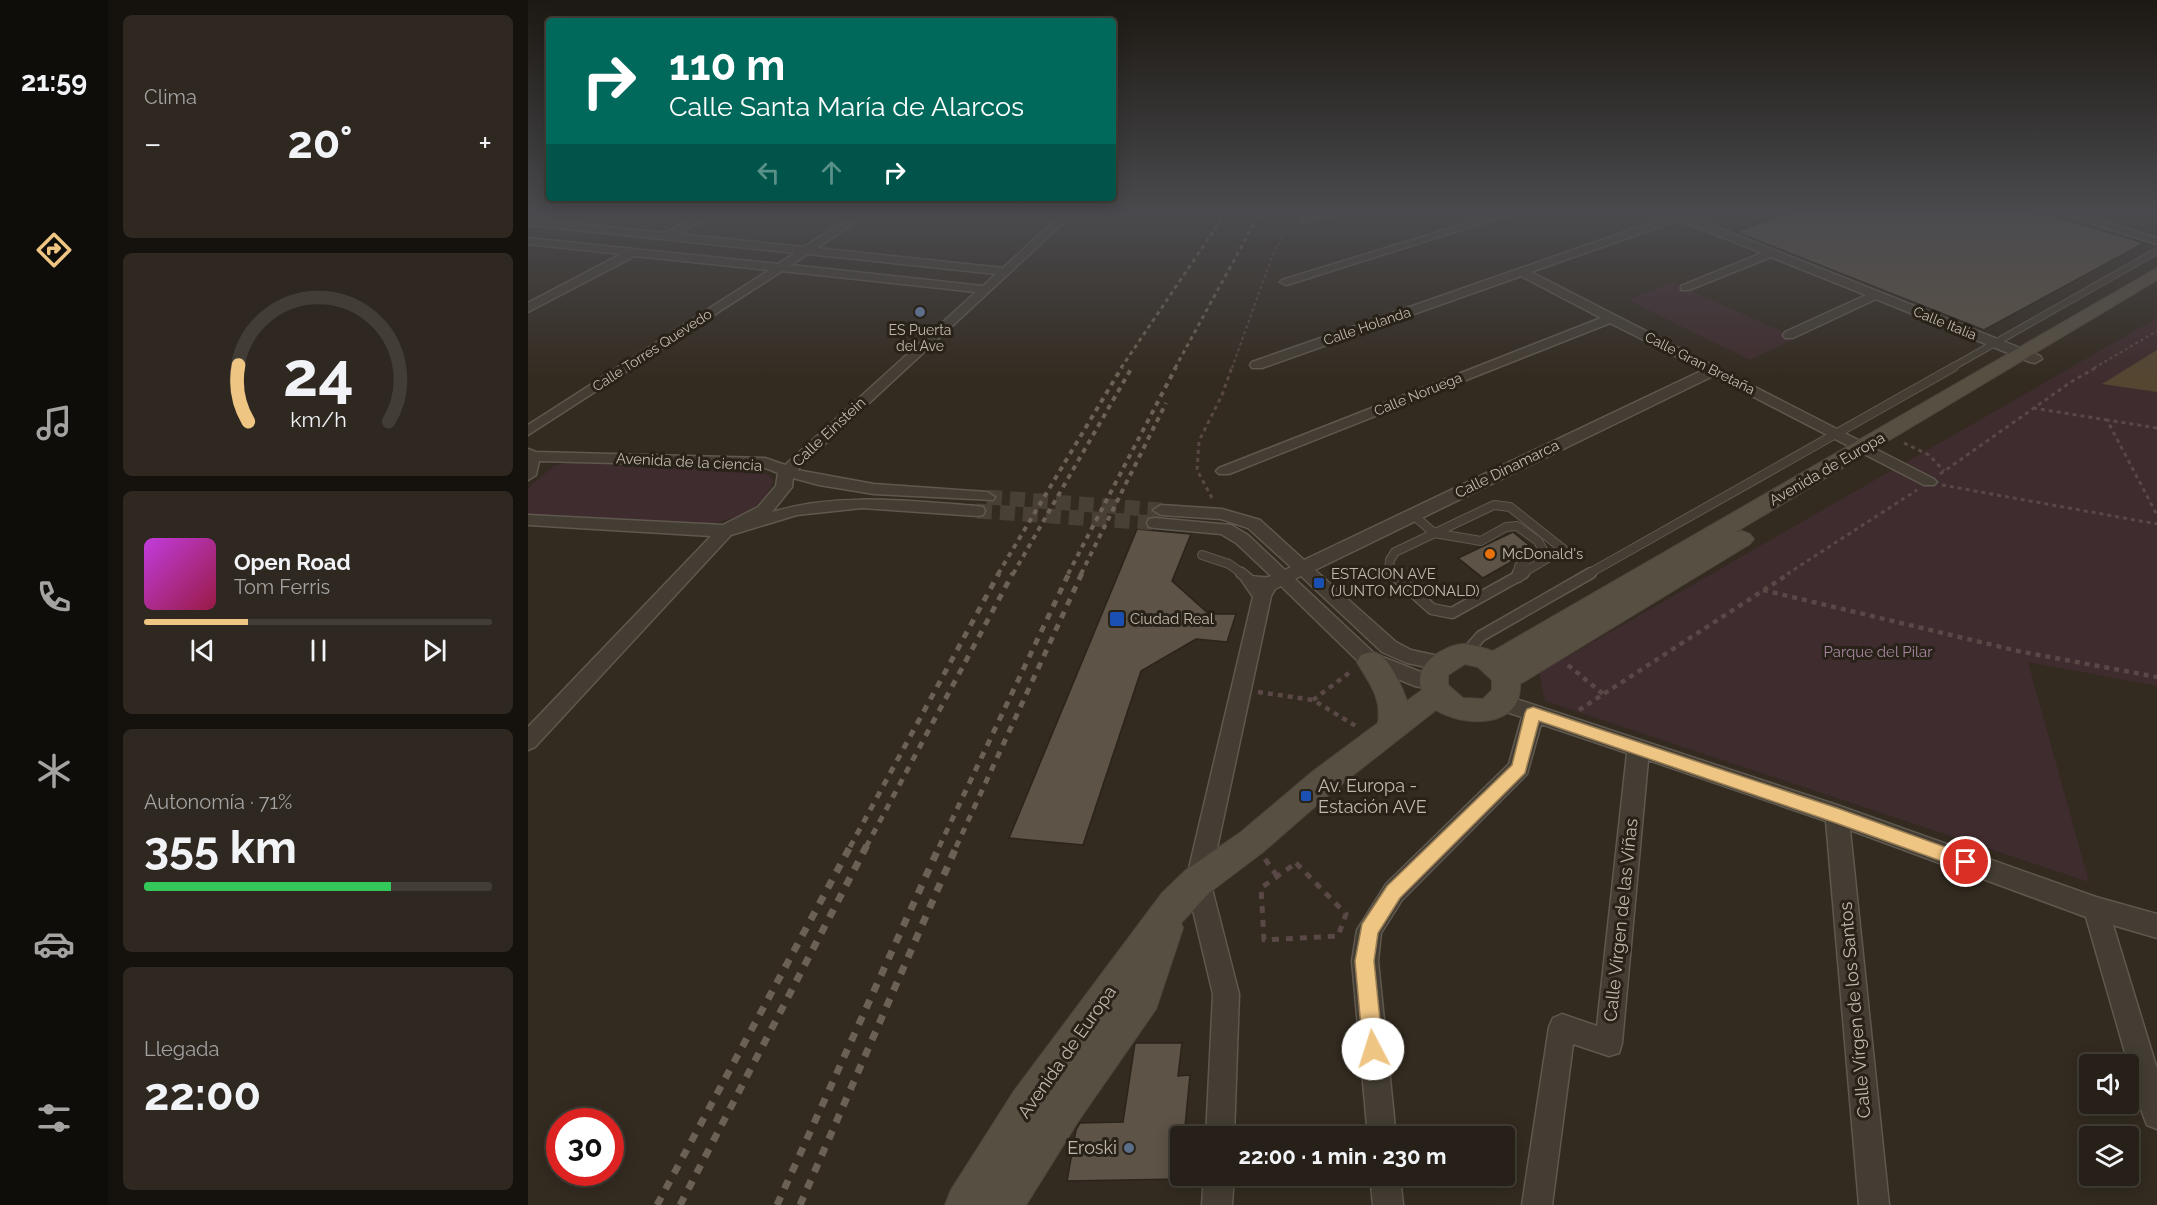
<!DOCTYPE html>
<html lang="es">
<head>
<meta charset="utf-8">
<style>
	:root { --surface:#262018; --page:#2e2821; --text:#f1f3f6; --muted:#a4a3a2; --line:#423e37; --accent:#efc584 }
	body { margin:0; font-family:Raleway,sans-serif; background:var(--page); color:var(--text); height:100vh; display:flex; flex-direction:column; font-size:22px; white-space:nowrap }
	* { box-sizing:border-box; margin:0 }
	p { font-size:20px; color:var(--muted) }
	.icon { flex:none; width:33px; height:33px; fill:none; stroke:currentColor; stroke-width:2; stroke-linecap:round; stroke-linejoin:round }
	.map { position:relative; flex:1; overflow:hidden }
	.drawer { display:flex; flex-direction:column; gap:15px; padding:15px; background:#15120d; width:420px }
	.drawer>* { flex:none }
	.top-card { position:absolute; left:18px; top:18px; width:570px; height:183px; border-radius:6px; box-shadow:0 3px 15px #0003,0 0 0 2px var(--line); background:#00695c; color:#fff; overflow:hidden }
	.tools { position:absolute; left:1551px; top:1054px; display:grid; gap:12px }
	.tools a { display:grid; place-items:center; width:60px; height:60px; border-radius:6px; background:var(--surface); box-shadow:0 3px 15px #0003,0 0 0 2px var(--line); font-size:30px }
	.speed { position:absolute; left:18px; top:1108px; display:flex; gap:12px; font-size:30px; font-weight:700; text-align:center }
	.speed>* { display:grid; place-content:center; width:78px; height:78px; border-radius:50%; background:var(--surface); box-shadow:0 3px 15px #0003,0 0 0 2px var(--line); line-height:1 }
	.speed .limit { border:9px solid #d22; background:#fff; color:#111 }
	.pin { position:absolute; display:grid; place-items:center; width:51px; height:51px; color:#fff; margin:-26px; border:3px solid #fff; border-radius:50%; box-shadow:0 2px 6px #0007 }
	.me { position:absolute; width:66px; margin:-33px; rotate:355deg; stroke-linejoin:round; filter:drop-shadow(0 0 4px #0008) }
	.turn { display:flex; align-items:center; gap:21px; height:126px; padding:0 24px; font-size:27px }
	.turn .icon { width:78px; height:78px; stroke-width:2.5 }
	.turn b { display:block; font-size:42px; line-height:51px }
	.lanes { display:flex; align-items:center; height:57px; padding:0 24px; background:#0003; justify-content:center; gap:30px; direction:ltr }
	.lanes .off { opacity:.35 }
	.big { font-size:45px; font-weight:700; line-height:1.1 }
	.drawer .widget { flex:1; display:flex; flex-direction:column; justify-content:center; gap:9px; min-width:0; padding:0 21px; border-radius:9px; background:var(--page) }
	.drawer .dial { align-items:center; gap:0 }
	.dial svg { height:156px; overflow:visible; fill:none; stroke:var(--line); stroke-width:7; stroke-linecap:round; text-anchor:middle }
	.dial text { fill:var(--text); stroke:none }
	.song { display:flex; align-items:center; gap:18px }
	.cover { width:72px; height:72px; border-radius:9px; background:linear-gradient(135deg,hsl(290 70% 55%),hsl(340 70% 35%)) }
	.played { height:6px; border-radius:3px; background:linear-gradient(90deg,var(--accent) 30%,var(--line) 30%) }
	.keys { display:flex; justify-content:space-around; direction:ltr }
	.heat { display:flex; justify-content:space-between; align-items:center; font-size:33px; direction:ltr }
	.charge { height:9px; border-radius:4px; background:linear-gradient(90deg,#34c759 71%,var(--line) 0) }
	.trip { position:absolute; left:642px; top:1126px; width:345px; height:60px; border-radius:6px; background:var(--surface); box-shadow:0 3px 15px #0003,0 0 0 2px var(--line); font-weight:700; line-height:60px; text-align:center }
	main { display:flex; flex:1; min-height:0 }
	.menu { display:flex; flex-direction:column; width:108px; justify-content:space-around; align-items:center; background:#0f0d0a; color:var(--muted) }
	.menu .icon { width:42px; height:42px }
	.menu .on { color:var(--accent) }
	.menu b { font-size:27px; color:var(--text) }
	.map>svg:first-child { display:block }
	.green { fill:#3f2c2e }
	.water { fill:#554631 }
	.building { fill:#5d5346; stroke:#2b241b; stroke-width:1.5 }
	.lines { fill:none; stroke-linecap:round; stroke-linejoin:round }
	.street-tunnel { stroke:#484035; stroke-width:15; stroke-dasharray:15 8; stroke-linecap:butt }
	.lane-far2-casing { stroke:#5f584e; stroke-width:8 }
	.lane-far1-casing { stroke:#5f584e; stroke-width:10 }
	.lane-casing { stroke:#5f584e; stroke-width:13 }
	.street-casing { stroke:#5f584e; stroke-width:3 }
	.secondary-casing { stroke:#4e463d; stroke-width:2 }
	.path-far3 { stroke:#594846; stroke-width:2; stroke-dasharray:3 3; stroke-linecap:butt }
	.path-far2 { stroke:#594846; stroke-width:3; stroke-dasharray:4 4; stroke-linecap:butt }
	.path-far1 { stroke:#594846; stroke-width:4.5; stroke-dasharray:5 5; stroke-linecap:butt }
	.path { stroke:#594846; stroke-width:5; stroke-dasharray:7 7; stroke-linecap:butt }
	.lane-far2 { stroke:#443d33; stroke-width:6 }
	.lane-far1 { stroke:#443d33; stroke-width:8 }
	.lane { stroke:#443d33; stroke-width:10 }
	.street { fill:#443d33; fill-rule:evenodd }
	.secondary { fill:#574f41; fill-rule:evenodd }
	.rail-far3 { stroke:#6b6255; stroke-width:3; stroke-dasharray:4 4; stroke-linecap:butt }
	.rail-far2 { stroke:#6b6255; stroke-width:4; stroke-dasharray:5 5; stroke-linecap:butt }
	.rail-far1 { stroke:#6b6255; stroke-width:5; stroke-dasharray:7 7; stroke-linecap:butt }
	.rail { stroke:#6b6255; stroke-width:7; stroke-dasharray:9 9; stroke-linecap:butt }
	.route { fill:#efc584; stroke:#9b8056; stroke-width:1.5 }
	.service-dot { fill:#5c6f8a; stroke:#282219; stroke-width:2 }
	.food-dot { fill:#e8710a; stroke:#282219; stroke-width:2 }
	.transit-dot { fill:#1a4fb4; stroke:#282219; stroke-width:2 }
	.labels { text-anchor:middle; stroke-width:6; stroke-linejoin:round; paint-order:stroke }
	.far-street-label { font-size:14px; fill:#c1b9ad; stroke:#282219 }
	.far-poi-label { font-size:14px; fill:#c1b9ad; stroke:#282219 }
	.street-label { font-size:15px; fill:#c1b9ad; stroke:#282219 }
	.poi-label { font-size:15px; fill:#c1b9ad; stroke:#282219; text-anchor:start }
	.park-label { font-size:15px; fill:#a5859e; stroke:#282219 }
	.near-poi-label { font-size:18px; fill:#c1b9ad; stroke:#282219; text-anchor:start }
	.near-street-label { font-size:18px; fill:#c1b9ad; stroke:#282219 }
</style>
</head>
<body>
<main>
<nav class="menu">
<b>21:59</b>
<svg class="icon on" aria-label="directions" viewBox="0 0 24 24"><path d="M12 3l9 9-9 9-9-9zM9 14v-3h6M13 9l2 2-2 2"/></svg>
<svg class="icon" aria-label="music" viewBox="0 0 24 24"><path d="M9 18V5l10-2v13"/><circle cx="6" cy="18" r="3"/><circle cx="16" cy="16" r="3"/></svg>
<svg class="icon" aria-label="phone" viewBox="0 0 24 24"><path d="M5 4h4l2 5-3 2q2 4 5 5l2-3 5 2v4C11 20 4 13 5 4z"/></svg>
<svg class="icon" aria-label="climate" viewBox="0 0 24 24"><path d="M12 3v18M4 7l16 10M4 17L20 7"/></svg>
<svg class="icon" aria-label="car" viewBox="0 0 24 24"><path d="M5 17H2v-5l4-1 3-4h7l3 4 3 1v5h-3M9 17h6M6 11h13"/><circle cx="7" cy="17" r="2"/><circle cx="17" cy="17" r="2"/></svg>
<svg class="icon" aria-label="filters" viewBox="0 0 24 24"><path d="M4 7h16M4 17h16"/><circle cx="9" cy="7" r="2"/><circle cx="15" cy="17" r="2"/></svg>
</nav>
<section class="drawer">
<div class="widget"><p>Clima</p>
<div class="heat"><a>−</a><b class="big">20°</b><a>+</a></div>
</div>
<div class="widget dial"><svg viewBox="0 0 100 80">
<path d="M14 69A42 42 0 1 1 86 69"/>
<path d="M14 69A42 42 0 0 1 9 40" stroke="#efc584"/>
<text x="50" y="56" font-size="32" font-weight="700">24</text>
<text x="50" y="72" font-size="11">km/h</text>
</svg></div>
<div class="widget">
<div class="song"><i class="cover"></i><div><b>Open Road</b><p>Tom Ferris</p></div></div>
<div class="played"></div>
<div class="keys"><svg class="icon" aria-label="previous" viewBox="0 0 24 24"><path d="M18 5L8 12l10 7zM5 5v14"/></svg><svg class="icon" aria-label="pause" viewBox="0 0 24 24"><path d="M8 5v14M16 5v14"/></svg><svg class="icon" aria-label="next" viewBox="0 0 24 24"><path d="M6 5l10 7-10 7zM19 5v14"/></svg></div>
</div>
<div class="widget"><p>Autonomía · 71%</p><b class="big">355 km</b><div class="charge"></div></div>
<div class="widget"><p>Llegada</p><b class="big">22:00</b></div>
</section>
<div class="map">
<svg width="1629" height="1205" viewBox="0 0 1629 1205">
	<rect width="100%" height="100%" fill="#332b20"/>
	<g class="green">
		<polygon points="1144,282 1268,338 1222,360 1100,300"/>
		<polygon points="1629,318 1629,686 1500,662 1561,882 1017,701 1011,673"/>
		<path d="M39,463l182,6 14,2 11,9c-10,29 -38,39 -65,44l-181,-10v-26l27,-23z"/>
	</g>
	<polygon class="water" points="1629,350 1629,392 1574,384"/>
	<g class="building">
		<polygon points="1264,211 1509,211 1616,243 1456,330 1208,232"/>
		<polygon points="609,529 663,534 644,581 681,614 708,614 699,642 668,639 613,671 555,845 481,838"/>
		<polygon points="985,532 1006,549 955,578 930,558"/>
		<polygon points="607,1043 654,1043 650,1076 662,1075 656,1137 652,1137 652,1179 539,1181 548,1130 552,1123 595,1122"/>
	</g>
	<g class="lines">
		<g class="street-tunnel">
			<polyline points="459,497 633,510"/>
			<polyline points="449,511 627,523"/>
		</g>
		<g class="lane-far2-casing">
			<polyline id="lane-far2" points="1423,368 1629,251"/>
		</g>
		<g class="lane-far1-casing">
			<g id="lane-far1">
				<polyline points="884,514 906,533 953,541 978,527 989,526 1010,541 1015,550 991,566 990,574"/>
				<polyline points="674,555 701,564 715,574"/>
				<polyline points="866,574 861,570 862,560 867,552 966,505 982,507 1035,549 993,574"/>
				<polyline points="1060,574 1426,367"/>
			</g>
		</g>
		<g class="lane-casing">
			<g id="lane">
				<polyline points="713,573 723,581"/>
				<polyline points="864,573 904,609 924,613 996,573"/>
				<polyline points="990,577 990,573"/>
				<polyline points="937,654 953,636 1063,573"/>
			</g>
		</g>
		<g class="street-casing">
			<g id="street">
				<path d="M178,211h12l-40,23 126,13 56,-36h12l-55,37 186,20 62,-57h11l-279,259 77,14 113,8 8,5 -2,3 -119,-6 -55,-9 -26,-7 -1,9 -20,25c67,-20 136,-11 205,-6l6,1 2,4 -2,4 -6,1 -115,-8 -65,7 -66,20 -196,212 -7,3v-23l183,-191 -183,-11v-10l195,10 35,-18 18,-21 2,-13 -15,-6 -224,-6 -3,14 -8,5v-31l8,3 229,6 20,7 191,-173 -194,-21 -254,164v-10l241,-155 -134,-14 -107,56v-9l93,-49 -93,-10v-6l250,26 17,-11 -267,-28v-6l137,14zM280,254l188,20 -13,12 -192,-21z"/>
				<polygon points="798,211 814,211 776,223 771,220"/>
				<polygon points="978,211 993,211 762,284 758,285 752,282 754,280"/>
				<path d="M1140,211l16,3 356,142 2,3 -7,4 -5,-1 -154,-63 -83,39h-8l-2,-3 2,-3 81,-37 -95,-38 -82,33h-8v-4l81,-33 -83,-33 -148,52 403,207 3,3 -3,3h-10l-211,-109 -398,194 81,72 15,8 37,8 3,5 -3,5 -7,2 -34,-7 -25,-11 -81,-76 -6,3 80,75 43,17 23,6 3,5 -3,5 -7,3 -19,-4 -54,-22 -80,-78 -6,3 -4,7 -61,285 29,113 -5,143h-28l7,-143 -27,-113 67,-284 -11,-16 3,-4c9,-3 18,3 26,-1l-35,-33 -15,-9 -66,-6 -6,-1 -2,-4 2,-4 6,-1 76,7 17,10 37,35 6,-3 -43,-39 -27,-9 -60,-4 -8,-5 8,-5 61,4 38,11 44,40 399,-190 -93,-47 -381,151h-10l-3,-3 3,-3 382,-150 -80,-42 -259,92h-10l-2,-3 2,-3 418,-146 -3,-3z"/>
				<polygon points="1524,211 1539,211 1629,238 1629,244"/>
				<polygon points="973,694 1309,805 1568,897 1629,914 1629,938 1585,925 1629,1069 1629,1129 1619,1125 1615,1115 1558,917 1322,830 1361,1205 1331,1205 1298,821 1120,760 1094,1043 1091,1053 1081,1056 1045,1044 1024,1205 994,1205 1021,1027 1025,1018 1034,1014 1069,1026 1099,753 1013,724 999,774 874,900 853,933 850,961 868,1137 840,1137 824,961 829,930 858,884 981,764 994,717 966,708 963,702 966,696"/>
				<polygon points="676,1176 706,1176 704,1205 674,1205"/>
				<polygon points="842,1176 872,1176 875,1205 845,1205"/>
			</g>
		</g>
		<g class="secondary-casing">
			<path id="secondary" d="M1629,268v12l-423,253 8,-2 8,3 4,5 -4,5 -230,140c2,45 -57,43 -84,26l-102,80 -71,62 -53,40 -29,31 2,5 -27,81 -77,111 -53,85h-81l6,-15 63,-99 148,-198 24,-23 55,-38 71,-60 66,-49c4,-26 -9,-40 -21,-61l4,-7c7,-2 13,-5 19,0 11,7 23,34 27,46l15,-11c-11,-24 22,-46 43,-46 8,0 20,5 28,7zM937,664l13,3 14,13v10l-9,9 -20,-1 -15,-13v-10z"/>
		</g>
		<g class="path-far3">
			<polyline points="704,368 743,259 762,222"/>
			<polyline points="1566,368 1629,331"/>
		</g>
		<g class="path-far2">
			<polyline points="1505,408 1579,420"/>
			<polyline points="1629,428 1579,420 1629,515"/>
			<polyline points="1376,443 1401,455 1416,471"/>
			<polyline points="1412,474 1543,382 1569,367"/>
			<polyline points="1414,485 1629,524"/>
			<polyline points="684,498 669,470 671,441 694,395 704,367"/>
			<polyline points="1259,574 1389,490"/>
		</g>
		<g class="path-far1">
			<polyline points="1235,590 1490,651 1629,677"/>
			<polyline points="1040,665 1075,694"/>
			<polyline points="730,692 785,700 831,728"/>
			<polyline points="785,700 825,670"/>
			<polyline points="1051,710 1262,573"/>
		</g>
		<g class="path">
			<polyline points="737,859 749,876"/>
			<polygon points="768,863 818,914 810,936 736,940 733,888"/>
		</g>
		<use href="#lane-far2" class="lane-far2"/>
		<use href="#lane-far1" class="lane-far1"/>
		<use href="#lane" class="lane"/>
		<use href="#street" class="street"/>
		<use href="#secondary" class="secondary"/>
		<g class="rail-far3">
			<polyline points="593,368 699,211"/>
			<polyline points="647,368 733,211"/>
		</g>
		<g class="rail-far2">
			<polyline points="470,574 594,367"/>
			<polyline points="485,574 603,369"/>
			<polyline points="540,574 648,367"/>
			<polyline points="553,574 638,403"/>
		</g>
		<g class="rail-far1">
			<polyline points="322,847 471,573"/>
			<polyline points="338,847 485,573"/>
			<polyline points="411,847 541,573"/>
			<polyline points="428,847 554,573"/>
		</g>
		<g class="rail">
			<polyline points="129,1205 323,845"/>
			<polyline points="152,1205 339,845"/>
			<polyline points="249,1205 412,845"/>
			<polyline points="272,1205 429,845"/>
		</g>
	</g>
	<linearGradient id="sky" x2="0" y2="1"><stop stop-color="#1c1812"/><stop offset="0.56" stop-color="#4a4a4e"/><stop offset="1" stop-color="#4a4a4e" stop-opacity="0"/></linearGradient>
	<rect width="1629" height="380" fill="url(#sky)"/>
	<polygon class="route" points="1005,707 1309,808 1445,857 1447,862 1445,868 1438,870 1308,823 1011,721 997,773 872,898 850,933 846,961 855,1049 852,1056 845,1059 838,1056 835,1049 827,961 834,924 859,886 984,765 997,713 999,709"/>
	<g class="service-dot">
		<circle cx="392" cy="312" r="6"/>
		<circle cx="601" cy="1148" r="6"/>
	</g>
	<circle class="food-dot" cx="962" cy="554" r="6"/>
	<g class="transit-dot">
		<rect x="785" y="577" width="12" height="12" rx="3"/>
		<rect x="581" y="611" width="16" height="16" rx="3"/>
		<rect x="772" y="790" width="12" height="12" rx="3"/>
	</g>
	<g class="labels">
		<g class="far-street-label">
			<text transform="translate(1417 323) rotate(22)" y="5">Calle Italia</text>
			<text transform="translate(839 326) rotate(-19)" y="5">Calle Holanda</text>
			<text transform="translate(124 350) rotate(-33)" y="5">Calle Torres Quevedo</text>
			<text transform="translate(1172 363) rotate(27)" y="5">Calle Gran Bretaña</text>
			<text transform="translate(890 394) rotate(-22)" y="5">Calle Noruega</text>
		</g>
		<g class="far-poi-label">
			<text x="392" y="335">ES Puerta<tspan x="392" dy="16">del Ave</tspan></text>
		</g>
		<g class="street-label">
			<text transform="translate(301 432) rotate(-43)" y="5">Calle Einstein</text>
			<text transform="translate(161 462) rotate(3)" y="5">Avenida de la ciencia</text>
			<text transform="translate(979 469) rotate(-26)" y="5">Calle Dinamarca</text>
			<text transform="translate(1299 469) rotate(-30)" y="5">Avenida de Europa</text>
		</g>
		<g class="poi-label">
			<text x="974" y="559">McDonald's</text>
			<text x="803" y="579">ESTACION AVE<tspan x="803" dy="17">(JUNTO MCDONALD)</tspan></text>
			<text x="602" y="624">Ciudad Real</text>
		</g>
		<g class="park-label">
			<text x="1350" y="657">Parque del Pilar</text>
		</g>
		<g class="near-poi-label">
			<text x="790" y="792">Av. Europa -<tspan x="790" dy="21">Estación AVE</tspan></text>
			<text x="589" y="1154" text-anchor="end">Eroski</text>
		</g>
		<g class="near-street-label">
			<text transform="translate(1093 920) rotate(-84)" y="6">Calle Vírgen de las Viñas</text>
			<text transform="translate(1327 1010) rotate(-95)" y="6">Calle Vírgen de los Santos</text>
			<text transform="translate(539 1052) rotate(-55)" y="6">Avenida de Europa</text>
		</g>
	</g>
</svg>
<div class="tools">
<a><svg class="icon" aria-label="sound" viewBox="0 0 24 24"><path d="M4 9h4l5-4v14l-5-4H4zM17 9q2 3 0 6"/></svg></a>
<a><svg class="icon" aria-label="layers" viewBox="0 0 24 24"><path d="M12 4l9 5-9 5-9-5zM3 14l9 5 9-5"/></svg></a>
</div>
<div class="speed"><div class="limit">30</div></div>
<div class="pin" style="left:1438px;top:862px;background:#d93025"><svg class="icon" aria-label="arrive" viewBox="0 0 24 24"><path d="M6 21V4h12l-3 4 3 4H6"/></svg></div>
<svg class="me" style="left:845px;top:1049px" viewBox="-20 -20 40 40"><circle r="19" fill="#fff"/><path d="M0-13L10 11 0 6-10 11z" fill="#efc584"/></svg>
<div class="trip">22:00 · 1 min · 230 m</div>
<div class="top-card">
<div class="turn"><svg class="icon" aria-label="right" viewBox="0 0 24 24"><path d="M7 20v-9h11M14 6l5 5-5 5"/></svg><div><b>110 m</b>Calle Santa María de Alarcos</div></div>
<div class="lanes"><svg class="icon off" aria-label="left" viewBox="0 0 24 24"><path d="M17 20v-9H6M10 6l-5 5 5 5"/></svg><svg class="icon off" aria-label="ahead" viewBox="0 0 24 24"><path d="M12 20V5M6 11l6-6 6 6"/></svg><svg class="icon" aria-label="right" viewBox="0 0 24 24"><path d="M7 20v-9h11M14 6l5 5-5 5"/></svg></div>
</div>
</div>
</main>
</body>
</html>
